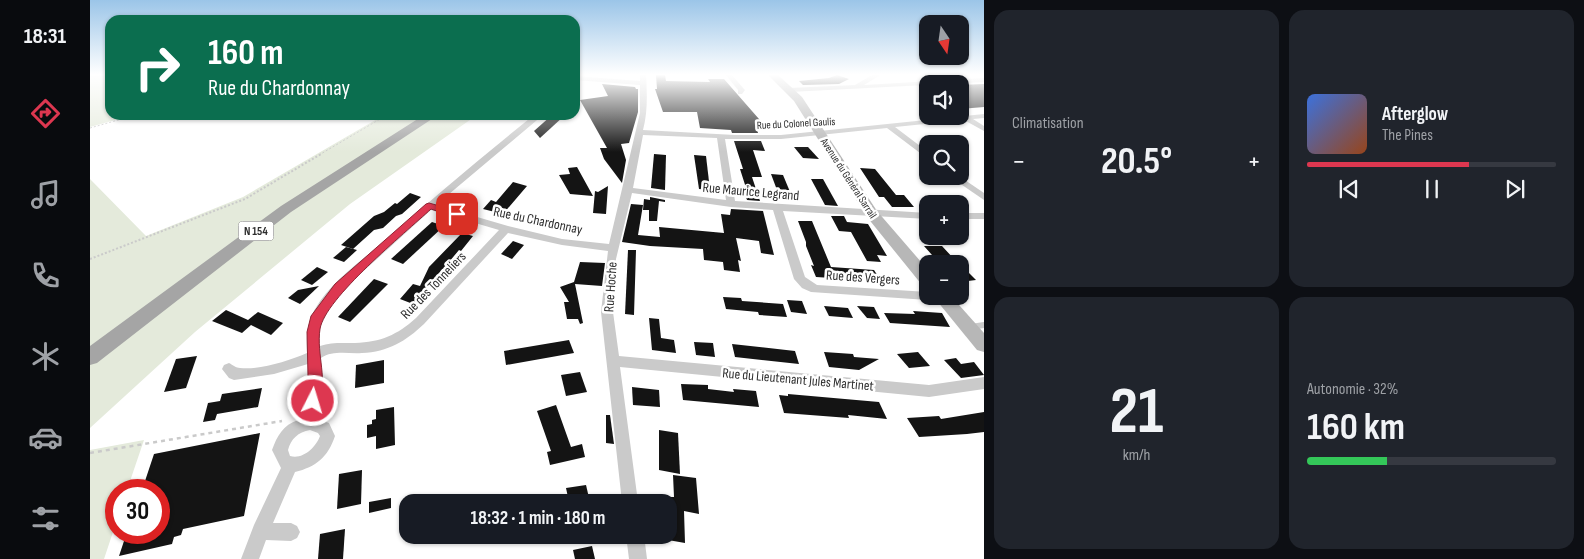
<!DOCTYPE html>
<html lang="fr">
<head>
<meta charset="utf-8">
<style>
	:root { --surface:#171b24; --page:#20242c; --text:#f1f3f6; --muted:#9ea1a6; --line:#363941; --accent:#dd3750 }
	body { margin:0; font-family:"Sofia Sans Condensed",sans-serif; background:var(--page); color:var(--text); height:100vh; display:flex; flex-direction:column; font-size:19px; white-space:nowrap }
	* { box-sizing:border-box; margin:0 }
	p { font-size:16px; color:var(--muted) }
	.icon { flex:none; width:28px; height:28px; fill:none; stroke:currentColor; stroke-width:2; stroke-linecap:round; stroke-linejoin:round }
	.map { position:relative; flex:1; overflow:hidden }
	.side { display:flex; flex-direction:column; gap:10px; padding:10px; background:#0d0f14; width:600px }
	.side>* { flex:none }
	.banner { position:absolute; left:15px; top:15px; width:475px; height:105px; border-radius:15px; box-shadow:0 1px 4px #0004; background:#0b6e4f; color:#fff; overflow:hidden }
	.needle { width:32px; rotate:167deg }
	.controls { position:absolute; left:829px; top:15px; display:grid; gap:10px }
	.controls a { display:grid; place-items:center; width:50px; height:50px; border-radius:10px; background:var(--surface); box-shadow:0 1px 4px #0004; font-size:25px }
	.speed { position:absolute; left:15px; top:479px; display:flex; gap:10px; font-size:25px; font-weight:700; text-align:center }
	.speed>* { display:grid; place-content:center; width:65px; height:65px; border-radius:50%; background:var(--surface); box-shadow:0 1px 4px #0004; line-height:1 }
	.speed .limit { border:8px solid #d22; background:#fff; color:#111 }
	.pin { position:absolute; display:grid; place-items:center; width:42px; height:42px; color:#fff; margin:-21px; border-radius:10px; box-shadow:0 2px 8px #0006 }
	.me { position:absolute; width:55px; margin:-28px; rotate:5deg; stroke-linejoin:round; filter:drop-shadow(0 0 4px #0008) }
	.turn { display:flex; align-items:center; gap:18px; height:105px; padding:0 20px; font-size:22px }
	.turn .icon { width:65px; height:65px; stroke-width:2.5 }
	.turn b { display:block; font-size:35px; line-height:42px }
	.big { font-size:38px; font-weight:700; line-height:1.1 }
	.side .widget { flex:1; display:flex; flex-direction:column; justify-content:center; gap:8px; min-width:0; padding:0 18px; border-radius:15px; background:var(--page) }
	.side .dial { align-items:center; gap:0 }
	.dial b { font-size:65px; line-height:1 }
	.song { display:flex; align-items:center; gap:15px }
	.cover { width:60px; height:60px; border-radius:8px; background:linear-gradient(135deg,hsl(220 70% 55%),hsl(20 70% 35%)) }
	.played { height:5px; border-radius:2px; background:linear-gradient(90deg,var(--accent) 65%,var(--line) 65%) }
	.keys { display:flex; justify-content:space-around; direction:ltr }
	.heat { display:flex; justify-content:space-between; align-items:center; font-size:28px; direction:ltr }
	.charge { height:8px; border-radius:4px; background:linear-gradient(90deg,#34c759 32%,var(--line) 0) }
	.side .tiles { flex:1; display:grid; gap:10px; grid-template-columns:repeat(2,1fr) }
	.trip { position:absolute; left:309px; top:494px; width:278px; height:50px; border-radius:15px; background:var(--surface); box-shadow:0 1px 4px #0004; font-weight:700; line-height:50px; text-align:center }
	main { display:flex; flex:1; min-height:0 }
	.dock { display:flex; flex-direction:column; width:90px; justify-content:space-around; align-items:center; background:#090b0e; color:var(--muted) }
	.dock .icon { width:35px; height:35px }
	.dock .on { color:var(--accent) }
	.dock b { font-size:22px; color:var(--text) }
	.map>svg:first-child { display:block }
	.green { fill:#e4eadb }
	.building { fill:#141414 }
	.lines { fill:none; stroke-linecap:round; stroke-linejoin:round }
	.path-far2 { stroke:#cacaca; stroke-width:1; stroke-dasharray:2 2; stroke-linecap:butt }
	.path-far1 { stroke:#cacaca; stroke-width:2; stroke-dasharray:2 2; stroke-linecap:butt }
	.path { stroke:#cacaca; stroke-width:2.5; stroke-dasharray:4 4; stroke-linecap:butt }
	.lane { stroke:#cacaca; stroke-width:6 }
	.street { fill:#cacaca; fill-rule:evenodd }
	.secondary { fill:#b7b7b7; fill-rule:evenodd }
	.primary { fill:#a5a5a5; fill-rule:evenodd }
	.route { fill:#dd3750; stroke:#902434 }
	.labels { text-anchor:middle; stroke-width:5; stroke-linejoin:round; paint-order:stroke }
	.far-street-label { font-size:11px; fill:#2d2d2d; stroke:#fff }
	.shield { fill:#fff; stroke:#6c6c6c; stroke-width:1 }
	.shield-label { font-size:12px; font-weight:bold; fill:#2d2d2d }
	.street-label { font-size:14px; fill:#2d2d2d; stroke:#fff }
</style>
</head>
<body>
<main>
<nav class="dock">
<b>18:31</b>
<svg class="icon on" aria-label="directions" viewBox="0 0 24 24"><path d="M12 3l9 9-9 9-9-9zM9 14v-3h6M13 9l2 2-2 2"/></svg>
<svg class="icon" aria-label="music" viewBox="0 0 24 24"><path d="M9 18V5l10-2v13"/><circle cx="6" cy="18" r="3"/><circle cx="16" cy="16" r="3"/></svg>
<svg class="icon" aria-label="phone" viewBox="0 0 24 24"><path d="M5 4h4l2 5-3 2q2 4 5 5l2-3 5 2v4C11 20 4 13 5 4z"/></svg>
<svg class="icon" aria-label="climate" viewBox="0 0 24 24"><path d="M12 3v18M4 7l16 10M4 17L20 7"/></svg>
<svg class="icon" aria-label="car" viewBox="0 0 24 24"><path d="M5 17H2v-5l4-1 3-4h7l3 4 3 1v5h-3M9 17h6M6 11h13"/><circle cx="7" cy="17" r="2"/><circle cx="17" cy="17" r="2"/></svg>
<svg class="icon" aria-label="filters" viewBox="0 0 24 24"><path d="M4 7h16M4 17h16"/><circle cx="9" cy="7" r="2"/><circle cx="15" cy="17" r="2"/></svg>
</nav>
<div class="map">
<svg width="894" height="559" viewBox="0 0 894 559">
	<rect width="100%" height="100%" fill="#fff"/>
	<g class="green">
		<polygon points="0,74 20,74 20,115 43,115 0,127"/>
		<polygon points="294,115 387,115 260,204 105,332 0,428 0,179 56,236 153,197"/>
		<polygon points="54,440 37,490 26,490 26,523 14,559 0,559 0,450"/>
	</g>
	<g class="building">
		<polygon points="566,75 575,75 576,81 620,82 618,79 634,79 676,127 667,129 668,133 642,133 641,130 610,128 607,112 573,112 565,89 567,89"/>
		<polygon points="747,75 759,79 749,84 713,85 709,81 739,78"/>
		<polygon points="512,84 545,87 546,89 548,89 548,112 539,143 531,144 536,160 532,183 514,159 510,148 517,148 490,100 518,96"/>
		<polygon points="894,84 894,107 870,109 870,85"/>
		<polygon points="462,115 474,116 450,138 444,131"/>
		<polygon points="644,141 671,141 675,151 663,150 672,177 662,177 670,201 657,200 654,191 657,191 650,169 653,169"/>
		<polygon points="704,147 718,147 729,159 713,158"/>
		<polygon points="564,154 576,155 575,190 561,188"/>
		<polygon points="604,155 616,156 620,190 609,189"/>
		<polygon points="487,167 503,196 480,194 469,175 480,174 478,168"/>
		<polygon points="770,168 785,169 806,195 814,195 824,207 802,207 794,197 789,197"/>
		<polygon points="681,174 693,175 703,199 690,198"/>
		<polygon points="721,179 733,179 748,206 735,205"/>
		<polygon points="423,182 437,186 413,214 393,209 401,200 406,202"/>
		<polygon points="518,186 516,214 503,213 505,191 508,192"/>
		<polygon points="320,193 331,197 312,214 306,216 293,228 284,230 263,249 251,245 284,216 294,212 305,203 307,204"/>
		<polygon points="560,197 575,200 575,202 569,201 567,221 559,221 559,210 553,210 554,199 560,200"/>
		<polygon points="541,204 553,205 548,235 570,237 569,227 634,233 631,214 640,215 641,209 673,211 684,255 671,253 669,241 646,238 651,261 648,260 650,272 634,270 633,262 614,260 613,249 560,246 532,242"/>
		<polygon points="741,216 754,216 757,222 778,224 797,256 787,255 791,262 777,261 761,232 749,231"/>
		<polygon points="708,221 722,221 741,267 784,270 791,281 726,277 721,265 724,266 716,246 716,242"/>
		<polygon points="342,222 354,226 313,264 301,259"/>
		<polygon points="372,233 383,236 371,251 369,250 359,262 359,265 357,268 352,269 348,278 323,304 310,299 323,284 330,286 339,267"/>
		<polygon points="423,241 434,245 422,259 411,254"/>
		<polygon points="834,246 852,246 864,259 851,260 847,255 842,255"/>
		<polygon points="256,247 267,250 254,262 243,258"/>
		<polygon points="538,250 546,250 544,315 535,314"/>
		<polygon points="490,262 515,263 512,286 485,284 493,323 490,324 488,319 477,319 474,302 479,302 470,287 484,282"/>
		<polygon points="870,264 886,280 870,282"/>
		<polygon points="227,267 238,272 222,285 211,280"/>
		<polygon points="284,279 298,284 260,322 248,317"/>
		<polygon points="229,286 210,304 198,298 208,290"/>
		<polygon points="633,297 651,298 652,301 693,304 697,317 669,315 668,312 636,309"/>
		<polygon points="697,300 712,301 717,314 701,312"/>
		<polygon points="734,306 758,308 763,318 739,316"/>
		<polygon points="767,306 784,307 790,319 777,318"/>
		<polygon points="136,310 158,320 168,312 193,323 181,335 161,325 152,333 122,321"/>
		<polygon points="823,311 852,313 860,327 800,323 794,313 825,314"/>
		<polygon points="559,318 569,319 571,338 584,340 586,353 562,350"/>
		<polygon points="479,340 484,353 416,365 414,351"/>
		<polygon points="604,342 623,343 625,357 606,355"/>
		<polygon points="642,344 705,351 709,364 645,357"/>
		<polygon points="734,352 763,354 764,357 789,359 769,370 739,367"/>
		<polygon points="828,352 840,366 819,368 807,354"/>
		<polygon points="107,356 96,388 74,392 86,359"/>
		<polygon points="866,358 871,364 884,362 894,375 871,378 854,360"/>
		<polygon points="294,360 294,383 265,388 266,365"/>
		<polygon points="490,372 497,392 476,396 471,375"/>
		<polygon points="591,384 618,385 618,389 644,392 643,389 666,391 669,407 593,400"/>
		<polygon points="542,387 569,390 570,407 543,405"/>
		<polygon points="172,388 168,407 127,414 125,420 113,422 118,403 130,401 132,394"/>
		<polygon points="698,394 789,402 797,419 758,415 759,418 694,413 689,395 698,396"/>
		<polygon points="466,405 481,447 492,444 495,457 460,465 457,452 461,451 447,411"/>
		<polygon points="304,407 305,445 286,449 286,436 277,438 277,425 282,424 282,420 286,419 286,410"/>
		<polygon points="894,412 894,432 877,434 829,437 817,418 849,416 851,419"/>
		<polygon points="516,415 520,415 524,444 516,443"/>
		<polygon points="569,430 588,433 590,474 569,470"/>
		<polygon points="170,433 154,516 93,529 91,535 84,537 82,544 29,556 37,532 69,532 69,490 52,490 64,454"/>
		<polygon points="272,470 271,504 247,509 249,474"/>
		<polygon points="583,475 606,478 609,514 594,511 595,543 578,540 579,497 584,497"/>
		<polygon points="496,485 500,502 479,502 476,488"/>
		<polygon points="301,498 301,508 279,513 279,502"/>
		<polygon points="255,529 253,559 228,559 230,534"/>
		<polygon points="502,546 505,559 485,559 483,550"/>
	</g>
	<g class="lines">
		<g class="path-far2">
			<polyline points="0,128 46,115"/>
			<polyline points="229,155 297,115"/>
		</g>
		<polyline class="path-far1" points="0,259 155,199 231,154"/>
		<polyline class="path" points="0,453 192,421"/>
		<polyline class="lane" points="881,327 894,325"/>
		<g class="street">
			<path d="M550,74h6c1,19 2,37 -3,56l92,5h46l203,-21v4l-11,1 11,7v5l-20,-11 -69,7 33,25v7l-41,-31 -106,11h-56l10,62 193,12v6l-145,-8 22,66 12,8 111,7v4h19l-1,4 -4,1 -131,-9 -9,-4 -8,-9 -21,-69 -42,-3 -99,-14 -16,66 -3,53 6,44 310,29 55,-8v12l-55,8 -309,-30 18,135h-16l-21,-190 7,-61 -46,-6 -54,-12 -84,91c-18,17 -36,28 -62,29 -14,1 -29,-3 -41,5v32l-8,27 16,6 6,13c-7,21 -19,31 -40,36l-22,51h18l6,3 3,6 -3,6 -6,3 -25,-1 -7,19h-18l13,-34 27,-57 -9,-18c5,-14 11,-25 26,-30 7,-18 11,-36 10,-56l-34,10 -40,6 -5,-2 -7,-9 2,-4 5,-2c4,2 7,5 11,5 21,2 48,-7 67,-15 -1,-16 0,-30 8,-44 15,-26 42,-45 65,-64 50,-45 102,-88 154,-130h9l-107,90 72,21 54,13 47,5 31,-131v-28l-65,-5v-4l65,5zM553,135l74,3 9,62 -93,-12zM341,210l68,20 -83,88c-19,17 -35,24 -61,25 -12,0 -24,-1 -35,3v-19l11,-22 26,-28zM220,430l8,3 2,3c-4,11 -17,24 -30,20l-2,-6c3,-11 10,-18 22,-20z"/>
			<polygon points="635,74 641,74 654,89 655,90 652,94 648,94 648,90"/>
			<polygon points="784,74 792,74 774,85 894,78 894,82 699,92 696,90 699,88 765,85"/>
			<polygon points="859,176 869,176 894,193 894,200"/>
			<rect x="870" y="213" width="24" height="6"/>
			<polygon points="536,535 554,535 557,559 539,559"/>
		</g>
		<g class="secondary">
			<polygon points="677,74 687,74 712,97 787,211 838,270 838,287 832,285 777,217 704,101"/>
			<polygon points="843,296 861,296 894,333 894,352 887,350"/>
		</g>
		<polygon class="primary" points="334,115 348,115 201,212 7,363 0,365 0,346 191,206"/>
	</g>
	<linearGradient id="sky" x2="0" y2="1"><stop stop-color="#9bc5e8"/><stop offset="0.49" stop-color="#fff"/><stop offset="1" stop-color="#fff" stop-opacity="0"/></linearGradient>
	<rect width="894" height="152" fill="url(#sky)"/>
	<path class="route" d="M339,203l32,9 1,2 -5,4 -26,-9c-26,24 -106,89 -111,120 -4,25 9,53 -2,77l-5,2 -5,-2 -2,-5 2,-25 -1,-44 4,-16 24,-32 91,-80z"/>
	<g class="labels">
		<g class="far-street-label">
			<text transform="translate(706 123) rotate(-3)" y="4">Rue du Colonel Gaulis</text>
			<text transform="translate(759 178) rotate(57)" y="4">Avenue du Général Sarrail</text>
		</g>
		<rect class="shield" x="148.5" y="221.5" width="35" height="19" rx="4"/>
		<g class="shield-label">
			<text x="166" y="235">N 154</text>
		</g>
		<g class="street-label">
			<text transform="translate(661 191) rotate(5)" y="5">Rue Maurice Legrand</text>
			<text transform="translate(448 220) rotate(12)" y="5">Rue du Chardonnay</text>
			<text transform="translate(773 277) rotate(4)" y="5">Rue des Vergers</text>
			<text transform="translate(343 285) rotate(-46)" y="5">Rue des Tonneliers</text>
			<text transform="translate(520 287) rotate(-86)" y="5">Rue Hoche</text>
			<text transform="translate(708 379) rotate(5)" y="5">Rue du Lieutenant Jules Martinet</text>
		</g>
	</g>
</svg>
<div class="controls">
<a><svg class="needle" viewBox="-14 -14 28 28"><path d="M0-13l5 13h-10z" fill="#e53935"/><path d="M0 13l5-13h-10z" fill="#9ea1a6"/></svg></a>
<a><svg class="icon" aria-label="sound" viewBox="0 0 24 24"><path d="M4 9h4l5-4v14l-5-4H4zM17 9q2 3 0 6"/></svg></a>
<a><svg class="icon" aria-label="search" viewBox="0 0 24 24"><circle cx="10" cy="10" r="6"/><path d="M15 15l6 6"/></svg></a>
<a>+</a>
<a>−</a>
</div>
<div class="speed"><div class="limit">30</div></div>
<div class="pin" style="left:367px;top:214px;background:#d93025"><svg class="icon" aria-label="arrive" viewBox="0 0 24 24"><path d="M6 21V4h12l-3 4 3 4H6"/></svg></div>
<svg class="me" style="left:223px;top:401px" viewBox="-20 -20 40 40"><circle r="17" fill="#dd3750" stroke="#fff" stroke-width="3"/><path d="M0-11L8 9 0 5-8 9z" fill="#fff"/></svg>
<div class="trip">18:32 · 1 min · 180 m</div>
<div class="banner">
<div class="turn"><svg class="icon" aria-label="right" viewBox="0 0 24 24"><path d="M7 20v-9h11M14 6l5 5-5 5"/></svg><div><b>160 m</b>Rue du Chardonnay</div></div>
</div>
</div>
<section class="side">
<div class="tiles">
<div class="widget"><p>Climatisation</p>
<div class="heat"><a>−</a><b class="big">20.5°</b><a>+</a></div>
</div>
<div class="widget">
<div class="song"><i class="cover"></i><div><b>Afterglow</b><p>The Pines</p></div></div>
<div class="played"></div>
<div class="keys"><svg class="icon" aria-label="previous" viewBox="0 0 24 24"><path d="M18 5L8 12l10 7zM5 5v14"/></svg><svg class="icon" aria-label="pause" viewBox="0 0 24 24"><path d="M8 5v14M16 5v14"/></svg><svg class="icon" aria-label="next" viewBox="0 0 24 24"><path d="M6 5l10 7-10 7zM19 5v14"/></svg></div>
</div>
<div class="widget dial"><b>21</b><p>km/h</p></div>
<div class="widget"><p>Autonomie · 32%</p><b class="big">160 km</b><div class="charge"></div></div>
</div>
</section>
</main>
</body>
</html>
